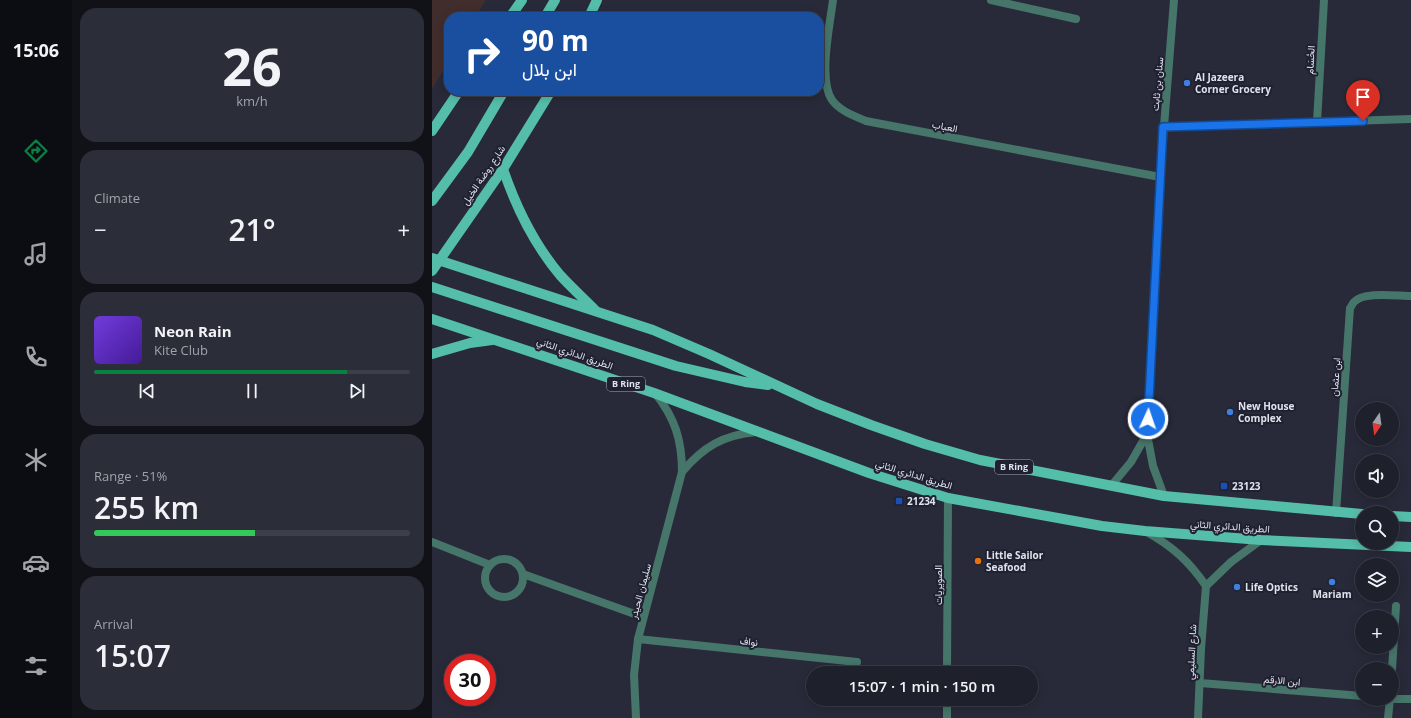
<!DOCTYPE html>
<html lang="en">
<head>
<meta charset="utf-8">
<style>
	:root { --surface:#1e202c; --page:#2b2d38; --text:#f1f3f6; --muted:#a1a3a9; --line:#3c3e48; --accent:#0b8043 }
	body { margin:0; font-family:"Open Sans",Vazirmatn,sans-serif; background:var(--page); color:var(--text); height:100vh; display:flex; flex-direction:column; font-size:15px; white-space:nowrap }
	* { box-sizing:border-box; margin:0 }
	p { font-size:13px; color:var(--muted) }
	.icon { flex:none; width:22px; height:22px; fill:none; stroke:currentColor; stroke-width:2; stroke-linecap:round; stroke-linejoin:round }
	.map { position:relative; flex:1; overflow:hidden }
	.drawer { display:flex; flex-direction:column; gap:8px; padding:8px; background:#101218; width:360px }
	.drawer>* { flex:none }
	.banner { position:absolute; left:12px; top:12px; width:380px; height:84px; border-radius:16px; box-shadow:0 2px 10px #0003,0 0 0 1px var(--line); background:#1a4fa0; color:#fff; overflow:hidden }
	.needle { width:26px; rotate:193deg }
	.buttons { position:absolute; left:923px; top:402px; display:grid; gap:8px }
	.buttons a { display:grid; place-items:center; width:44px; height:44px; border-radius:50%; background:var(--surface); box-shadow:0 2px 10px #0003,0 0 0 1px var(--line); font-size:20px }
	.speed { position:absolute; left:12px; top:654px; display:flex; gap:8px; font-size:20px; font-weight:700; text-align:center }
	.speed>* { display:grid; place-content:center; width:52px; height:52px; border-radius:50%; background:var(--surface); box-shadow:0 2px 10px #0003,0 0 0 1px var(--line); line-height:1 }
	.speed .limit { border:6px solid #d22; background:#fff; color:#111 }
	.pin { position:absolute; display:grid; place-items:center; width:34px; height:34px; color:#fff; margin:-41px -17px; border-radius:50% 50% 50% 0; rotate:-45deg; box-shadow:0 0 4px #0007 }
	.pin .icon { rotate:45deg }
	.me { position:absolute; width:44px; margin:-22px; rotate:3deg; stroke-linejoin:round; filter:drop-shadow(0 0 3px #0008) }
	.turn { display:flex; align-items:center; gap:14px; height:84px; padding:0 12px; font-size:18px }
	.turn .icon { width:52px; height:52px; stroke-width:2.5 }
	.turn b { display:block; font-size:28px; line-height:34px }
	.big { font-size:30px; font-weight:600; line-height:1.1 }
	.drawer .tile { flex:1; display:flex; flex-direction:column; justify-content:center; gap:6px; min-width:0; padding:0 14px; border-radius:16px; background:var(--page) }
	.drawer .dial { align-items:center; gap:0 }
	.dial b { font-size:52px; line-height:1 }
	.song { display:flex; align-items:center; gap:12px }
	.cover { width:48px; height:48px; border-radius:6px; background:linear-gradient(135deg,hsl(260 70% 55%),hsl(260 70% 35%)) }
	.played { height:4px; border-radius:2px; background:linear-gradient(90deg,var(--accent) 80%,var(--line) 80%) }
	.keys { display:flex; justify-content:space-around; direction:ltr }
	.heat { display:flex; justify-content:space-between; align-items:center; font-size:22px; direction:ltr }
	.charge { height:6px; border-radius:3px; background:linear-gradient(90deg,#34c759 51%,var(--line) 0) }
	.trip { position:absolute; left:374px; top:666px; width:232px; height:40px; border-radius:20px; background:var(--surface); box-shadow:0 2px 10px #0003,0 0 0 1px var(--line); font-weight:600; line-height:40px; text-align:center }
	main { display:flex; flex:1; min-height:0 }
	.tab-bar { display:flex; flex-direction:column; width:72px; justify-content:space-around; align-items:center; background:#0c0d12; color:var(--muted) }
	.tab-bar .icon { width:28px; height:28px }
	.tab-bar .active { color:var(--accent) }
	.tab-bar b { font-size:18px; color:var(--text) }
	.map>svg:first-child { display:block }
	.education { fill:#412d2c }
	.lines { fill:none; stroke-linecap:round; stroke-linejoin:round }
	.street { stroke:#46756a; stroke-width:8 }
	.primary { stroke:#55bea9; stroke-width:10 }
	.route-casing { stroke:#114b97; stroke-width:10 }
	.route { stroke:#1a73e8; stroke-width:7 }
	.shop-dot { fill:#3f7fe0; stroke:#1f2030; stroke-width:1.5 }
	.transit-dot { fill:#1a4fb4; stroke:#1f2030; stroke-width:1.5 }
	.food-dot { fill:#e8710a; stroke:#1f2030; stroke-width:1.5 }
	.labels { text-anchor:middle; stroke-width:4; stroke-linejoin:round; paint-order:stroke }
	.shield { fill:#1f2030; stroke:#a5a7b4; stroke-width:1 }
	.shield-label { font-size:9px; font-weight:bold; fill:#dfe1ec }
	.street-label { font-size:10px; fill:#dfe1ec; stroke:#1f2030 }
	.poi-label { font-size:10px; font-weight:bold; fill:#dfe1ec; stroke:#1f2030; text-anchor:start }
</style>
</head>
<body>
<main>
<nav class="tab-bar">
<b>15:06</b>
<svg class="icon active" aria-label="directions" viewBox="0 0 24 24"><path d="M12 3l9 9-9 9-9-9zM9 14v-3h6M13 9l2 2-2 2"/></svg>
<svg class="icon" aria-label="music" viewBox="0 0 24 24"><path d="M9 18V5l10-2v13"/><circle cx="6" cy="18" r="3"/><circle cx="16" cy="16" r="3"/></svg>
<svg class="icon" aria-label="phone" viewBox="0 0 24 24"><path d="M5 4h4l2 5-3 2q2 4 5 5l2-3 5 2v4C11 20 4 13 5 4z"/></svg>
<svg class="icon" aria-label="climate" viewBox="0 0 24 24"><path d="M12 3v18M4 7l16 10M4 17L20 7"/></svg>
<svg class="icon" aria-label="car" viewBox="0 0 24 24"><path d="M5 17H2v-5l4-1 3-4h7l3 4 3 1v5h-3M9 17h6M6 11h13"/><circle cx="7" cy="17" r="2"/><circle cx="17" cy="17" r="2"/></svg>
<svg class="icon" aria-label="filters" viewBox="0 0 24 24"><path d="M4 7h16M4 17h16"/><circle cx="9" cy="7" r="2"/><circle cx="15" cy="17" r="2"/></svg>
</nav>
<section class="drawer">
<div class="tile dial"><b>26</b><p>km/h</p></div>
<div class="tile"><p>Climate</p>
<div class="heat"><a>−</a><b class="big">21°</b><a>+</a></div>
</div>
<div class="tile">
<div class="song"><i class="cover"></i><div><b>Neon Rain</b><p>Kite Club</p></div></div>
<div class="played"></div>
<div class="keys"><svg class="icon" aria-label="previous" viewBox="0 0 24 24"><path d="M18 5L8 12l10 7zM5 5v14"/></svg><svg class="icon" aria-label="pause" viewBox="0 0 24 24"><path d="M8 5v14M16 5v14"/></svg><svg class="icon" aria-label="next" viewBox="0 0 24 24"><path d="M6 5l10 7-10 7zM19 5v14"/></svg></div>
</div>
<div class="tile"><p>Range · 51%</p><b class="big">255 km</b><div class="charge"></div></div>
<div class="tile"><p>Arrival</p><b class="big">15:07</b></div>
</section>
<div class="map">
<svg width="979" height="718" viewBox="0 0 979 718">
	<rect width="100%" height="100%" fill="#282a3a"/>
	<polygon class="education" points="0,0 54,0 43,17 17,17 17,61 0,89"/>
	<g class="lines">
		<g class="street">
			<path d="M401,0c-3,24 -15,80 -1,100 8,11 22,16 34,21l294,56"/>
			<polyline points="559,0 644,19"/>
			<polyline points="885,122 892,0"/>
			<polyline points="731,127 979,119"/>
			<path d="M250,472c21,-25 41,-37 74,-40"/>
			<polyline points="679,486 699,462 715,434"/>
			<polyline points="732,496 721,466 715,434 728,177 742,0"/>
			<path d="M904,513l14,-205c2,-2 2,-4 4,-6 9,-11 43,-6 57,-6"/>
			<path d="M713,531c27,15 44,30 61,55"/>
			<polyline points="0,542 58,565"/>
			<circle cx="72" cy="578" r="19"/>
			<polyline points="91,574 211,617"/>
			<polyline points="206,639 425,662"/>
			<polyline points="960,669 964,606"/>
			<polyline points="515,673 516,498"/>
			<polyline points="768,683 930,696"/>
			<polyline points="960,699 979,699"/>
			<path d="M204,718l-2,-43 4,-36 44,-167c0,-32 -7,-54 -27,-79"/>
			<polyline points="515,718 515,699"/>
			<polyline points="766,718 769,649 774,586 799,562 829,540"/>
			<polyline points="956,718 958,699"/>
		</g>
		<g class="primary">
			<polyline points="78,17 90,0"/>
			<polyline points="113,17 123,0"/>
			<polyline points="157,17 165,0"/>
			<polyline points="0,131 27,91"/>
			<path d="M71,169c13,38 31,75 57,106 11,12 23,23 35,35"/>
			<polyline points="0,201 36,152 72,91"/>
			<polyline points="0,258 221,330 277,354 385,404 439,425 493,444 548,460 732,496 930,514"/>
			<polyline points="0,271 71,169 119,91"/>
			<polyline points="0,287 244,366 313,382 336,385"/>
			<polyline points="0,319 222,393 437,473 516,498 670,526 713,531 829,540 979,547"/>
			<polyline points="0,354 38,343 60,340"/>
			<polyline points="960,516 979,517"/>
		</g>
	</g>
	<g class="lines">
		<g class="route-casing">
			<polyline id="route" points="716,419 731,127 931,121"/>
		</g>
		<use href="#route" class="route"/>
	</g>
	<g class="shop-dot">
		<circle cx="755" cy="83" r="4"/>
		<circle cx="798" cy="412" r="4"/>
		<circle cx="900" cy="582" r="4"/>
		<circle cx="805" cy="587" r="4"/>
	</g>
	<g class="transit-dot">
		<rect x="788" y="482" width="8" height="8" rx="2"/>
		<rect x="463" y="497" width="8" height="8" rx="2"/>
	</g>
	<circle class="food-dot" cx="546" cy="561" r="4"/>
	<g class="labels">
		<g class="shield">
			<rect x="175" y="377" width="38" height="14" rx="3"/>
			<rect x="563" y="460" width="38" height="14" rx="3"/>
		</g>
		<g class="shield-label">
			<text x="194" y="387">B Ring</text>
			<text x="582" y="470">B Ring</text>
		</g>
		<g class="street-label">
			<text transform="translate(878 60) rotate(-87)" y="4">الحُسَام</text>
			<text transform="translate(725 84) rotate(-85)" y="4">سنان بن ثابت</text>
			<text transform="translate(513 126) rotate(11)" y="4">العباب</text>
			<text transform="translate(51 175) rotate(-56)" y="4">شارع روضة الخيل</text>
			<text transform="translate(143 353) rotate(19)" y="4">الطريق الدائري الثاني</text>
			<text transform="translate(903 377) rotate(-86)" y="4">ابن عثمان</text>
			<text transform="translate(482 474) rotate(17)" y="4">الطريق الدائري الثاني</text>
			<text transform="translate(798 526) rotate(4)" y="4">الطريق الدائري الثاني</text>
			<text transform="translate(506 585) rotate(-90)" y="4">الصويريات</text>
			<text transform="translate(208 591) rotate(-75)" y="4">سليمان الحيدر</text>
			<text transform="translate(317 641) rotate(6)" y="4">نواف</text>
			<text transform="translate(759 652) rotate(-87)" y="4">شارع السليمي</text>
			<text transform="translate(850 680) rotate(5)" y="4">ابن الارقم</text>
		</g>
		<g class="poi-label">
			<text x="763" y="81">Al Jazeera<tspan x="763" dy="12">Corner Grocery</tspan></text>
			<text x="806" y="410">New House<tspan x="806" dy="12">Complex</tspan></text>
			<text x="800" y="490">23123</text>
			<text x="475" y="505">21234</text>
			<text x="554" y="559">Little Sailor<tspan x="554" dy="12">Seafood</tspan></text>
			<text x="813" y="591">Life Optics</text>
			<text x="900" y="598" text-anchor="middle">Mariam</text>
		</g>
	</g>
</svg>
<div class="buttons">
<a><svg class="needle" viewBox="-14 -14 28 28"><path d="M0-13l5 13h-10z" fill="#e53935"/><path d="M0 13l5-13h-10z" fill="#a1a3a9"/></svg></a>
<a><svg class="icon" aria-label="sound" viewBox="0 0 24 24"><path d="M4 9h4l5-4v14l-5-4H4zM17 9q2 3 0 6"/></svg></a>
<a><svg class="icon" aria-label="search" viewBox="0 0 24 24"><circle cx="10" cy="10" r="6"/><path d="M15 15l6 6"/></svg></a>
<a><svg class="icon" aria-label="layers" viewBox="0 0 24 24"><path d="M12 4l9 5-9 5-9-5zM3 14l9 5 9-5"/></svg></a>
<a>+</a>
<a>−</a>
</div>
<div class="speed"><div class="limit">30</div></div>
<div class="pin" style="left:931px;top:121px;background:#d93025"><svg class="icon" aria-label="arrive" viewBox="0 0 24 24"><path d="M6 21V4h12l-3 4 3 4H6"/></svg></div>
<svg class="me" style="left:716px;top:419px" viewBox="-20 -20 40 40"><circle r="17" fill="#1a73e8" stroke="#fff" stroke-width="3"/><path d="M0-11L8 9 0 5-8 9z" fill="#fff"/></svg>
<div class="trip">15:07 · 1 min · 150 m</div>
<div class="banner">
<div class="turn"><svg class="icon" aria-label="right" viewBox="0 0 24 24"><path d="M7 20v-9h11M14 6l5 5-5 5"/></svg><div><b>90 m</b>ابن بلال</div></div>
</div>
</div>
</main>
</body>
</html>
